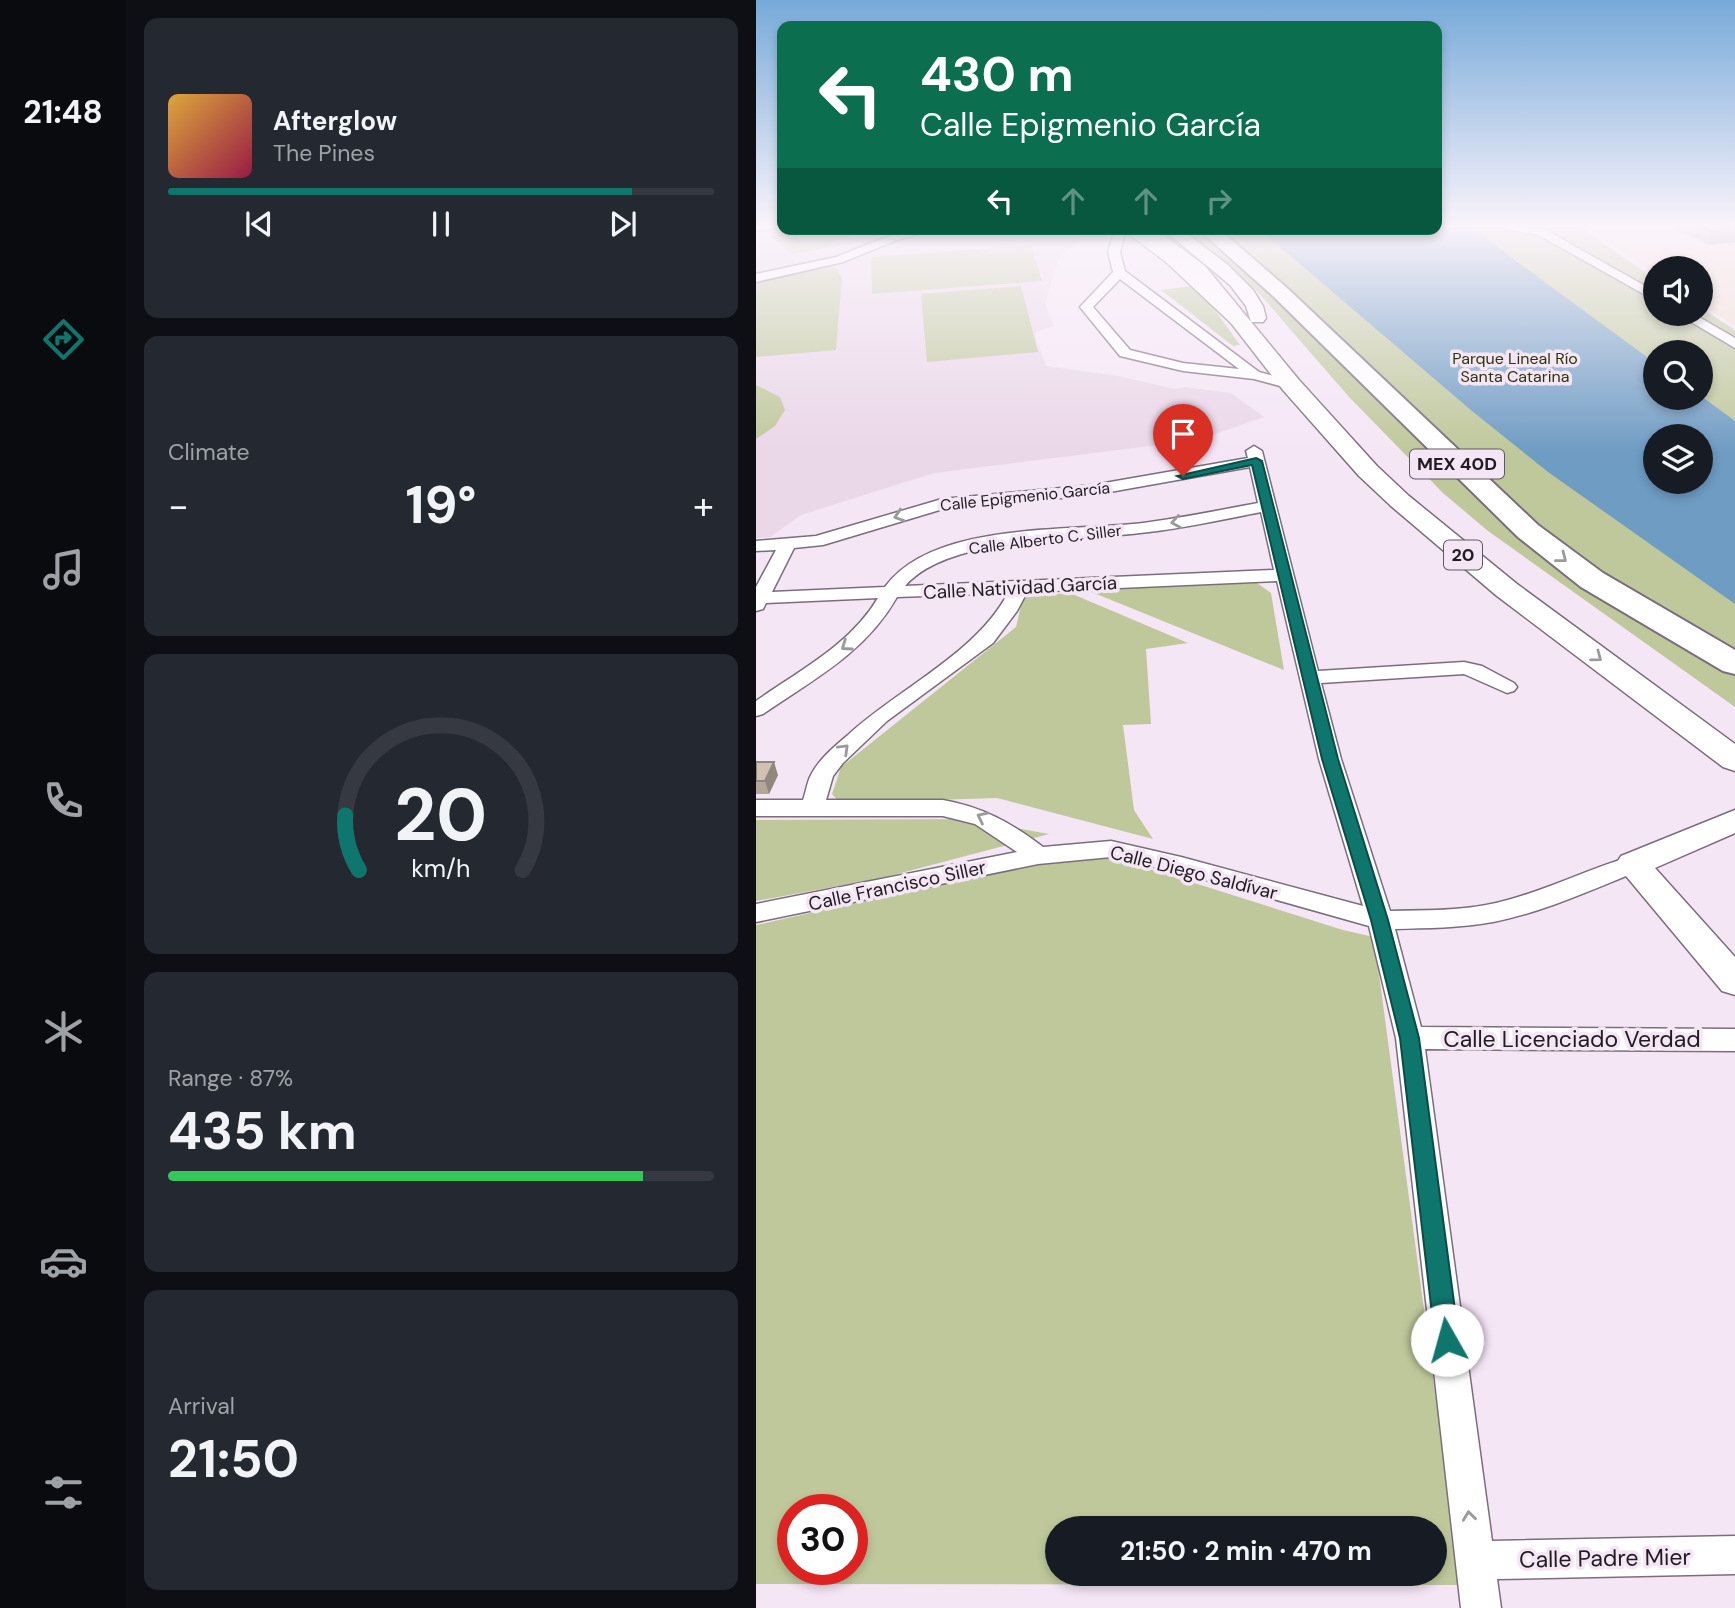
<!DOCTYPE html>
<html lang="en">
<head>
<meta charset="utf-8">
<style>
	:root { --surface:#171b24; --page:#242831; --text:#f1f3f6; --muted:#9ea1a6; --line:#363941; --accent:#0f766e }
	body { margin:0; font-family:"DM Sans",sans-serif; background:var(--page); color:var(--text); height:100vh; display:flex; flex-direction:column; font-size:26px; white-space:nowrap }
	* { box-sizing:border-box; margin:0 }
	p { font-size:23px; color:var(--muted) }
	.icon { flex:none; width:38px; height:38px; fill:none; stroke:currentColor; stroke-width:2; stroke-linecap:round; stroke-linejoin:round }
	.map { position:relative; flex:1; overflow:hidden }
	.drawer { display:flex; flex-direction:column; gap:18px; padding:18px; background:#0d0f14; width:630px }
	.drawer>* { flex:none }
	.top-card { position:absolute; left:21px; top:21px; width:665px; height:214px; border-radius:14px; box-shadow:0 4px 10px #0003; background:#0b6e4f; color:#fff; overflow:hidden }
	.tools { position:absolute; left:887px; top:256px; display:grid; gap:14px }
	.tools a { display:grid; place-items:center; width:70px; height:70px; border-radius:50%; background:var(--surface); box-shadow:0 4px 10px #0003; font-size:35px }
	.speed { position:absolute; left:21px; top:1494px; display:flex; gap:14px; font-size:35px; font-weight:700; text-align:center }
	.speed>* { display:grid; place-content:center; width:91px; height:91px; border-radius:50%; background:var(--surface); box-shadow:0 4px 10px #0003; line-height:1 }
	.speed .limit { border:10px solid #d22; background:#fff; color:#111 }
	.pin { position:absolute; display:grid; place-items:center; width:60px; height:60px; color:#fff; margin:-72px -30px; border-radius:50% 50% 50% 0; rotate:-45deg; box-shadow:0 0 7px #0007 }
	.pin .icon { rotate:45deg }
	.me { position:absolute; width:77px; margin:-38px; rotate:353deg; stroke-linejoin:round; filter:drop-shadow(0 0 5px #0008) }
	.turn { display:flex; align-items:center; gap:24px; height:147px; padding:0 28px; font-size:32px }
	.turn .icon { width:91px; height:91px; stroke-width:2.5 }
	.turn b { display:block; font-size:49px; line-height:60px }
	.lanes { display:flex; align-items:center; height:66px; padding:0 28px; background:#0003; justify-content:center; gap:35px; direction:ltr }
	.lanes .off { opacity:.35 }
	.big { font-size:52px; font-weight:700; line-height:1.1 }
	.drawer .widget { flex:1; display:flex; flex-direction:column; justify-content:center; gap:10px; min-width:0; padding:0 24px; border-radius:14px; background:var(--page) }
	.drawer .dial { align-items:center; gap:0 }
	.dial svg { height:182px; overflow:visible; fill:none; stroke:var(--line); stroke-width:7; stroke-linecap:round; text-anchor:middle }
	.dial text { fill:var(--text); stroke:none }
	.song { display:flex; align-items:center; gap:21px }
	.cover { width:84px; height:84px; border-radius:10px; background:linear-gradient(135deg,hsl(40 70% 55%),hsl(340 70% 35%)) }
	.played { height:7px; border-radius:4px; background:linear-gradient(90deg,var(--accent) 85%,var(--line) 85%) }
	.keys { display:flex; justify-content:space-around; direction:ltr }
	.heat { display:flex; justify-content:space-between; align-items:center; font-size:38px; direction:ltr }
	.charge { height:10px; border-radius:5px; background:linear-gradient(90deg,#34c759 87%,var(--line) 0) }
	.trip { position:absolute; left:289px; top:1516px; width:402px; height:70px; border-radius:35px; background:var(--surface); box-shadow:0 4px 10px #0003; font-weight:700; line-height:70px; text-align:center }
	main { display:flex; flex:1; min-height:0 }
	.menu { display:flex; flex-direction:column; width:126px; justify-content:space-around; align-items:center; background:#090b0e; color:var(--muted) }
	.menu .icon { width:49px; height:49px }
	.menu .current { color:var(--accent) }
	.menu b { font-size:32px; color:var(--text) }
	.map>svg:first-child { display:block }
	.industrial { fill:#f3ddd0 }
	.education { fill:#ead7e8 }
	.green { fill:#bfc89b; fill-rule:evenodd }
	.water { fill:#6f9cc3; fill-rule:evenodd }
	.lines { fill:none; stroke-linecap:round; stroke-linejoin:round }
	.stream { stroke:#6f9cc3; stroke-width:3.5 }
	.minor-casing { stroke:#7b6e7c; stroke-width:3 }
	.secondary-casing { stroke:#7b6e7c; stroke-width:3 }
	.primary-casing { stroke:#7b6e7c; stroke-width:3 }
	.motorway-casing { stroke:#7b6e7c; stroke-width:4 }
	.minor { fill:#fff; fill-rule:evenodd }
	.secondary { fill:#fff; fill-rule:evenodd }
	.primary { fill:#fff; fill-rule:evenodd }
	.motorway { fill:#fff; fill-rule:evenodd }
	.wall { fill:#b4a69a }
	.shaded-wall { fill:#92877d }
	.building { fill:#d1c1b3; stroke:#92877d; stroke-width:2 }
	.oneway { stroke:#9b999c }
	.route { fill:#0f766e; stroke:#0a4d48; stroke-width:2 }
	.labels { text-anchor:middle; stroke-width:7; stroke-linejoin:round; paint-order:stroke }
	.far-park-label { font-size:16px; fill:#2e3408; stroke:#f5e6f6 }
	.far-street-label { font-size:16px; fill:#211c22; stroke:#f5e6f6 }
	.shield { fill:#f5e6f6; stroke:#615962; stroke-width:2 }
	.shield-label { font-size:18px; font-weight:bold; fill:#211c22 }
	.street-label { font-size:19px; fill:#211c22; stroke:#f5e6f6 }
	.near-street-label { font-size:23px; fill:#211c22; stroke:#f5e6f6 }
</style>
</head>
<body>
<main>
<nav class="menu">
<b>21:48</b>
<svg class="icon current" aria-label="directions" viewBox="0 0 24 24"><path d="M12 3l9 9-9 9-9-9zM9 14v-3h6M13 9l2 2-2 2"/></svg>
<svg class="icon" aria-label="music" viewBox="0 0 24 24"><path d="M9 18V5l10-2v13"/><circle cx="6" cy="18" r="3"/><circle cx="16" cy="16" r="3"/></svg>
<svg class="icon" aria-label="phone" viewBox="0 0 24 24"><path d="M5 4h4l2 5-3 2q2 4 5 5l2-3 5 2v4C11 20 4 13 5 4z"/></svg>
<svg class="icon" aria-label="climate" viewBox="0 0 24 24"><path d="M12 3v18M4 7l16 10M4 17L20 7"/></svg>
<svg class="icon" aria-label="car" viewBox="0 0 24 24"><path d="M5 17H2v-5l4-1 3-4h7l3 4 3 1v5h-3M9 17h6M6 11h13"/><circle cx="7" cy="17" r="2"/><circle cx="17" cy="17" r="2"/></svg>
<svg class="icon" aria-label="filters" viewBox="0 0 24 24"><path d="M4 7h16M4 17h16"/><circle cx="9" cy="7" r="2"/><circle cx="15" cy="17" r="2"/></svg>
</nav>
<section class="drawer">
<div class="widget">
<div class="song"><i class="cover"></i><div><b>Afterglow</b><p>The Pines</p></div></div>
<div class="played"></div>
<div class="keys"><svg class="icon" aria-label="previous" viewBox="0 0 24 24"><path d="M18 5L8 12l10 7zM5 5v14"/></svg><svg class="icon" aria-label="pause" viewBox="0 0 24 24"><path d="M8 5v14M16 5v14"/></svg><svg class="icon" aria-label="next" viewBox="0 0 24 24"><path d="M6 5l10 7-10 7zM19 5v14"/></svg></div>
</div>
<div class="widget"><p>Climate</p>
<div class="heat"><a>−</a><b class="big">19°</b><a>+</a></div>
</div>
<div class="widget dial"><svg viewBox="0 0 100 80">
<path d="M14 69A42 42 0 1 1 86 69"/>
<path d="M14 69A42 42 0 0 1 8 45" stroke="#0f766e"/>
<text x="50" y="56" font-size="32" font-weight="700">20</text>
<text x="50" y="72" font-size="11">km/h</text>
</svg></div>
<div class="widget"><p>Range · 87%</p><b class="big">435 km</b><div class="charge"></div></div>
<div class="widget"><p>Arrival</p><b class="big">21:50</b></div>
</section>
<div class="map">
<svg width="979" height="1608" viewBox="0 0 979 1608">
	<rect width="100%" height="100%" fill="#f5e6f6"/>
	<polygon class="industrial" points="833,227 979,227 979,326 945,304 945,268 900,268 899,274 849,241"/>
	<polygon class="education" points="0,227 26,227 26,229 326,229 323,241 303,258 289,303 298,326 278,333 290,366 362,376 419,389 429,387 475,393 508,417 442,440 178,473 45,515 14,537 0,538"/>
	<g class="green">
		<path d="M681,227h143l75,52 1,34h45v-5l34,22v377l-247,-176 -45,-38 -93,-95 -93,-107 -74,-62h254zM900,352h45v45h-45zM900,436h45v45h-45z"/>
		<polygon points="71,229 82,229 95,238 79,241 81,243 98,243 37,254 14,236"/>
		<polygon points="275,245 286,281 116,294 115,257"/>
		<polygon points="73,265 82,270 86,278 80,350 0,357 0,282"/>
		<polygon points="265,286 282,352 171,362 165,294"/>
		<polygon points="437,286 448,295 484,345 477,346 405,290"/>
		<polygon points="0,385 24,397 29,410 19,426 0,439"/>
		<polygon points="501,583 515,593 528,670 328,589"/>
		<polygon points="314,593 432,643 390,649 395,724 367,725 378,810 397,839 241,798 84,803 76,794 85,767 260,627 267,597"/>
		<polygon points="210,819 293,834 126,878 0,901 0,820"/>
		<path d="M334,850l253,80 31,7 87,648 -705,-1v-659zM37,1510h59v60h-59zM301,1528h378v45h-378z"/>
	</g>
	<path class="water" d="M681,227h33l185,136 1,34 45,-1 34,25v183l-187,-132 -76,-61 -213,-182h178zM900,436h45v45h-45z"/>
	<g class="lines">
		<polyline class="stream" points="0,231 26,228"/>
		<g class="minor-casing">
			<g id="minor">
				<polygon points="748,227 788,229 900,292 900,301 781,234 753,230"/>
				<polygon points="160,229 180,229 141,240 87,262 0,282 0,274 80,257 133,236"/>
				<path d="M359,229h11l-6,23 5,19 134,101 37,10v6l-5,1 -37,-10 -71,-8 -63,-15 -40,-49 33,-35 -5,-20zM364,279l119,90 -56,-6 -53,-13 -37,-43z"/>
				<polygon points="920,313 936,313 979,338 979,348"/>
				<path d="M498,446l8,5 56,220 146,-9 18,4 32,17 3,4 -3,4 -7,2 -43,-19 -143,9 20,76 49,152c35,-1 72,0 106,-8 48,-11 91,-34 137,-47l8,2 4,6 -4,6c-48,19 -97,42 -148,52 -33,6 -65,6 -98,7l26,98 314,2v22l-310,-2 67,492 243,-5v38l-238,5 4,29h-40l-65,-570 -27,-112 -188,-53 -70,-16 -73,7 -282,58v-18l261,-52 -42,-28 -32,-8h-187v-16h47c3,-8 4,-18 8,-25 8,-16 24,-29 37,-40 50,-46 129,-82 160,-142l-111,4c-32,56 -83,82 -134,117l-7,2v-15c44,-31 94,-56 122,-103l-112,5 -3,6 -7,2v-24l20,-37 -20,1v-10l60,-5 126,-37 151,-14 155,-27 -2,-7zM494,467l8,36c-38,7 -77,15 -115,20 -74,9 -210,-2 -258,64l-113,5 22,-44 29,-3 120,-36 150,-14zM505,512l13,58 -369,16c44,-51 171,-45 235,-53 40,-4 81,-13 121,-21zM521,581l42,178 44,147 -182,-49 -70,-16 -68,6c-32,-24 -60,-40 -100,-47h-117l7,-24 10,-13 44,-42 106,-78 24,-32 10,-19z"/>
			</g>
		</g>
		<g class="secondary-casing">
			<g id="secondary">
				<polygon points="366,229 383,229 422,256 488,316 491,320 488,324 476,324 410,262"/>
				<polygon points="407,229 425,229 472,265 497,290 507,306 510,318 507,322 495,322 490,306 474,285"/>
				<polygon points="979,810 979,833 899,868 979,957 979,995 966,991 860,864 865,856"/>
			</g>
		</g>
		<g class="primary-casing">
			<polygon id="primary" points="380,229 399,229 449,266 543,380 621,466 653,496 761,584 979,744 979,771 967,767 741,596 635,506 603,476 527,390 437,274"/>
		</g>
		<g class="motorway-casing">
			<polygon id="motorway" points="442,229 463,229 531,288 782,525 847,573 979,650 979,674 967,671 825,587 762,537 517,296"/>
		</g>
		<use href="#minor" class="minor"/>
		<use href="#secondary" class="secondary"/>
		<use href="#primary" class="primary"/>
		<use href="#motorway" class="motorway"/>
	</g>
	<g class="wall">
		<polygon points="915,227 979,227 953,245"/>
		<polygon points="0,762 22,775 13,794 0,794"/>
	</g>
	<g class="shaded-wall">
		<polygon points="979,229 979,242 953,245 956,232"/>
		<polygon points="18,762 22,775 13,794 9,781"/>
	</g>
	<g class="building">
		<polygon points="944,227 979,227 979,229 956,232"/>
		<polygon points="0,762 18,762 9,781 0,781"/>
	</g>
	<defs><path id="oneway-chevron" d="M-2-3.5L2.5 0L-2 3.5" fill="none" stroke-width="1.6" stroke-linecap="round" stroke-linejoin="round" transform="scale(1.75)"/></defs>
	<g class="oneway">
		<use href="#oneway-chevron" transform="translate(143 516) rotate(162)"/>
		<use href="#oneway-chevron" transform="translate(420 522) rotate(171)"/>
		<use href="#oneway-chevron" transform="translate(806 558) rotate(38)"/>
		<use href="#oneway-chevron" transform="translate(90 646) rotate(145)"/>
		<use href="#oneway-chevron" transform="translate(841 657) rotate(37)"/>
		<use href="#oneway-chevron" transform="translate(88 749) rotate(-44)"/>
		<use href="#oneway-chevron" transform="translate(226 817) rotate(-154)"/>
		<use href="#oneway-chevron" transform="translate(713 1516) rotate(-97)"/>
	</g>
	<linearGradient id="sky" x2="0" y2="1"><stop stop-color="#77aad9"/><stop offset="0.5" stop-color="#faf4fb"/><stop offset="1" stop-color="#faf4fb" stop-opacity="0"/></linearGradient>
	<rect width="979" height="452" fill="url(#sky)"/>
	<polygon class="route" points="500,458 506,461 582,759 632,920 663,1038 703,1340 700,1348 691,1352 683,1348 679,1340 644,1038 615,920 566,759 496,465 427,479 421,476"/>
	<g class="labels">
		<g class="far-park-label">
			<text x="759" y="364">Parque Lineal Río<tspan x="759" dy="18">Santa Catarina</tspan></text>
		</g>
		<g class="far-street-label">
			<text transform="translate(269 496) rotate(-6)" y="6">Calle Epigmenio García</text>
			<text transform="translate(289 539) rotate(-7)" y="6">Calle Alberto C. Siller</text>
		</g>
		<g class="shield">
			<rect x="654" y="449.5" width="94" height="29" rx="5"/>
			<rect x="688" y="540.5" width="38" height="29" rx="5"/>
		</g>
		<g class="shield-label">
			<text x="701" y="470">MEX 40D</text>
			<text x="707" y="561">20</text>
		</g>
		<g class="street-label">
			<text transform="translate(264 587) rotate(-3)" y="7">Calle Natividad García</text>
			<text transform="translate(438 872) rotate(14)" y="7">Calle Diego Saldívar</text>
			<text transform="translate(141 885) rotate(-12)" y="7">Calle Francisco Siller</text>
		</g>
		<g class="near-street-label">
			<text x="816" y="1047">Calle Licenciado Verdad</text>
			<text transform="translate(849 1558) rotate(-1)" y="8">Calle Padre Mier</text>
		</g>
	</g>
</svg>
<div class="tools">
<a><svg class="icon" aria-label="sound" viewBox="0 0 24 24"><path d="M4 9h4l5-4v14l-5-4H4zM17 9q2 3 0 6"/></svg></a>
<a><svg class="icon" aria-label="search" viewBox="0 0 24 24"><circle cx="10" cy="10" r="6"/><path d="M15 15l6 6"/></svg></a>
<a><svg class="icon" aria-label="layers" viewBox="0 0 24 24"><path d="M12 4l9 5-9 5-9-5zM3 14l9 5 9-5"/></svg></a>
</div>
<div class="speed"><div class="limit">30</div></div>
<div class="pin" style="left:427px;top:476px;background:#d93025"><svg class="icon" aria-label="arrive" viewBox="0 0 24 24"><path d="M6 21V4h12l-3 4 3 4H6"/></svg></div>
<svg class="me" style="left:691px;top:1340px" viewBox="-20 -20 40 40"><circle r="19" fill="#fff"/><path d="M0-13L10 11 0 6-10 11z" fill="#0f766e"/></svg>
<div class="trip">21:50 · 2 min · 470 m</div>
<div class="top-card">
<div class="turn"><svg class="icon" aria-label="left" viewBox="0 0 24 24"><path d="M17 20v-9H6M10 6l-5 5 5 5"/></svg><div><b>430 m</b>Calle Epigmenio García</div></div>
<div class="lanes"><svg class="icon" aria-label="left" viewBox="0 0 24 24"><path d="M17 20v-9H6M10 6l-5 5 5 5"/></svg><svg class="icon off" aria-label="ahead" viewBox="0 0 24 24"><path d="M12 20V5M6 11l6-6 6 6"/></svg><svg class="icon off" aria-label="ahead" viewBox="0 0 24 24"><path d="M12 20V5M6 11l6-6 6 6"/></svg><svg class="icon off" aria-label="right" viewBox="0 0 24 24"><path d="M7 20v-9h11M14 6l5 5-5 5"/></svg></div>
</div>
</div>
</main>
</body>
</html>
